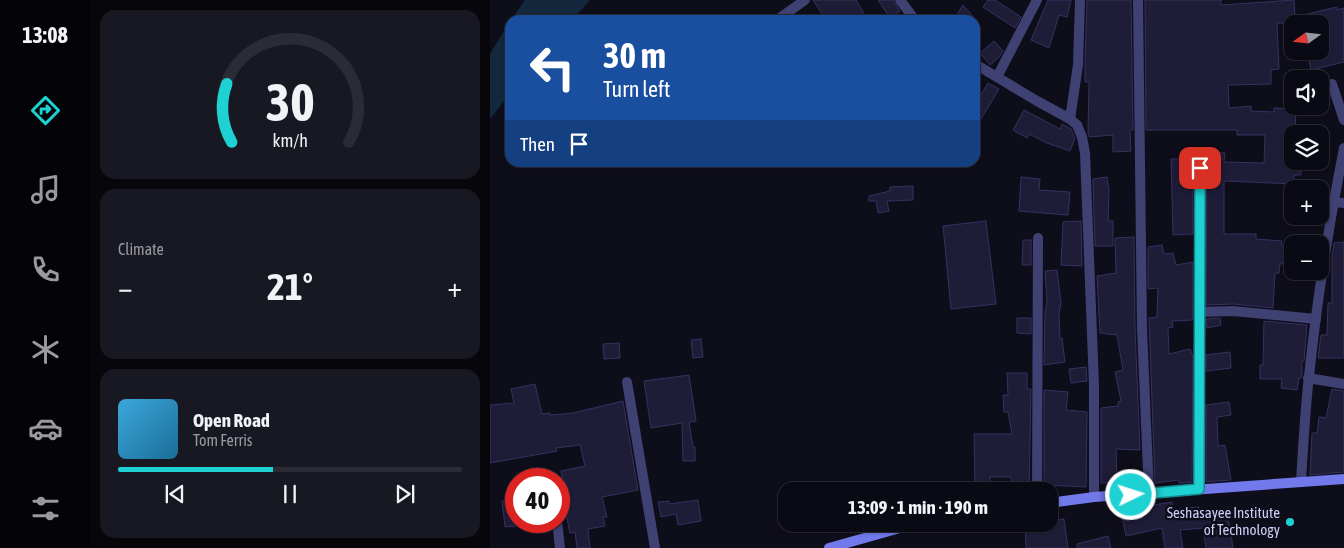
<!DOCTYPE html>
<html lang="en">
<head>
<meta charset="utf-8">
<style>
	:root { --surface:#0a0a14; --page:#181822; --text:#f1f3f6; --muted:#999aa0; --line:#2a2b34; --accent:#1ed1d3 }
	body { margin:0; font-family:"Asap Condensed",sans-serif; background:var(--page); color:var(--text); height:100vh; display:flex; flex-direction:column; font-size:19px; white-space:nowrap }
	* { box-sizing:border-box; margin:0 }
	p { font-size:16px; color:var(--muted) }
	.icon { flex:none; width:28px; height:28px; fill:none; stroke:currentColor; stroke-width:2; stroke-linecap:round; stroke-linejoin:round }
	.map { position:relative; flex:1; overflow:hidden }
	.panel { display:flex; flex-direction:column; gap:10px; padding:10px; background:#06060b; width:400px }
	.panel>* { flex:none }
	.hud { position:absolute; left:15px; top:15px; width:475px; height:152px; border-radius:15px; box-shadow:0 1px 4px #0004,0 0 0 1px var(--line); background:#1a4fa0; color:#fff; overflow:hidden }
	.needle { width:32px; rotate:255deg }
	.buttons { position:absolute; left:794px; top:15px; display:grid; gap:10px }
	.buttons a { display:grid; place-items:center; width:45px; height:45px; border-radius:10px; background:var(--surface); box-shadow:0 1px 4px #0004,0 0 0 1px var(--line); font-size:25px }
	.speed { position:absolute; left:15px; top:468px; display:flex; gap:10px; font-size:25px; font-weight:700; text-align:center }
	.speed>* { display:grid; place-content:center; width:65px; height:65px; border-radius:50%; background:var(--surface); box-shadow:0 1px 4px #0004,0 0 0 1px var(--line); line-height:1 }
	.speed .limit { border:8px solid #d22; background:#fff; color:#111 }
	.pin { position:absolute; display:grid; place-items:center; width:42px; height:42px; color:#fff; margin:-21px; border-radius:10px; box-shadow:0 2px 8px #0006 }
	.me { position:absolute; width:55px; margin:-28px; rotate:86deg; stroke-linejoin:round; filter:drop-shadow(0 0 4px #0008) }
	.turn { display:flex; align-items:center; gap:18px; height:105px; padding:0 15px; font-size:22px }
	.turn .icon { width:65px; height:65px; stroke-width:2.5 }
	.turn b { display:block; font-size:35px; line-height:42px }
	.then { display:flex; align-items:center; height:48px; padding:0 15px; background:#0003; gap:10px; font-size:19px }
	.big { font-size:38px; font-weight:700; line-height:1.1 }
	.panel .tile { flex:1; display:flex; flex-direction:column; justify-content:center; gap:8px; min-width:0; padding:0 18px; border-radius:15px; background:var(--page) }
	.panel .dial { align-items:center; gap:0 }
	.dial svg { height:130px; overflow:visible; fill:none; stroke:var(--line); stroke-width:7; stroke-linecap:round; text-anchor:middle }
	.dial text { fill:var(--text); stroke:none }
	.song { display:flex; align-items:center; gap:15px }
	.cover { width:60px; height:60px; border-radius:8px; background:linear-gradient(135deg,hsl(200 70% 55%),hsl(200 70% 35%)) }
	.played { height:5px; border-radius:2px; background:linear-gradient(90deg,var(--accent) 45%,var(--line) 45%) }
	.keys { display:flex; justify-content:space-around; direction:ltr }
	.heat { display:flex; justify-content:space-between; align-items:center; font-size:28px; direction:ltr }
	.trip { position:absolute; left:288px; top:482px; width:280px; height:50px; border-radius:15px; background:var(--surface); box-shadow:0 1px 4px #0004,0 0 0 1px var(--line); font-weight:700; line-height:50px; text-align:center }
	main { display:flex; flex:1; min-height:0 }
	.dock { display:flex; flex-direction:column; width:90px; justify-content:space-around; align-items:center; background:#040408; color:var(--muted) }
	.dock .icon { width:35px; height:35px }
	.dock .current { color:var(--accent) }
	.dock b { font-size:22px; color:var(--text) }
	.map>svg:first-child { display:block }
	.water { fill:#13273d }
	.building { fill:#1f1c38; stroke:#363161 }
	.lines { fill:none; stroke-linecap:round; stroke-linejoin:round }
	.street { stroke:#3e4172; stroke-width:10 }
	.secondary { stroke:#7179eb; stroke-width:10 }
	.route-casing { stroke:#148889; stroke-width:12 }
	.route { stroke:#1ed1d3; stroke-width:9 }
	.poi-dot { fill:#1ed1d3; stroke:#0e0d1a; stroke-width:2 }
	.labels { text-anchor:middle; stroke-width:5; stroke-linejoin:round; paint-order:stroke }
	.poi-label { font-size:15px; fill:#cecdf8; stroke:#0e0d1a; text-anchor:end }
</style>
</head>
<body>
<main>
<nav class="dock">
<b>13:08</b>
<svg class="icon current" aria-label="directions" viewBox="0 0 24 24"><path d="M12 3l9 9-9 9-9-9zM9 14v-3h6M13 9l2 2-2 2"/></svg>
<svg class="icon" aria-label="music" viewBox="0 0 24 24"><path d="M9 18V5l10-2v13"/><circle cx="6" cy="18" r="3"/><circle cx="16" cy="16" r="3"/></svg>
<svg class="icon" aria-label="phone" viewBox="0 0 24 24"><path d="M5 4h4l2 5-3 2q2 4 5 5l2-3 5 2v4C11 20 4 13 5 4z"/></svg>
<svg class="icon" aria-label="climate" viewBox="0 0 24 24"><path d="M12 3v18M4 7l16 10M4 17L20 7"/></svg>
<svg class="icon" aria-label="car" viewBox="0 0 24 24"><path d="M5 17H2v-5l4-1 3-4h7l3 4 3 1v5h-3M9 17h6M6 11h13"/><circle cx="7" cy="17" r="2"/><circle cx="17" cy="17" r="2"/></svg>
<svg class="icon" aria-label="filters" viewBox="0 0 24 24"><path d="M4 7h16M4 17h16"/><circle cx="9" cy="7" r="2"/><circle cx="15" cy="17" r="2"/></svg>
</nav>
<section class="panel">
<div class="tile dial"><svg viewBox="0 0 100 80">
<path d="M14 69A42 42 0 1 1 86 69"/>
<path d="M14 69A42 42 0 0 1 11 33" stroke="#1ed1d3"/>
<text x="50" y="56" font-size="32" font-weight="700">30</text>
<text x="50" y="72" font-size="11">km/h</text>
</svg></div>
<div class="tile"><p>Climate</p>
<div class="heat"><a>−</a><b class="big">21°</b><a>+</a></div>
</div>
<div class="tile">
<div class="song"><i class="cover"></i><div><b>Open Road</b><p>Tom Ferris</p></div></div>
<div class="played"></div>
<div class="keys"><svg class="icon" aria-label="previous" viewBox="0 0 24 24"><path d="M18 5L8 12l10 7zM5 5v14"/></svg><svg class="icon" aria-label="pause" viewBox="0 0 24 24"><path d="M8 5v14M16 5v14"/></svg><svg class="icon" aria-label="next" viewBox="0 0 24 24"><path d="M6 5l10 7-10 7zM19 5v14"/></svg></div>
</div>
</section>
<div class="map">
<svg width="854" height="548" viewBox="0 0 854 548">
	<rect width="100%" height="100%" fill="#0e0d1a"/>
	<g class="water">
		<polygon points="35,0 100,0 82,20 21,20"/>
		<polygon points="20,21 20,93 0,119 0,54"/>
	</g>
	<g class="building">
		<polygon points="323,0 366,0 378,20 336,20"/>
		<polygon points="388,0 403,0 410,11 400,18"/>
		<polygon points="498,0 505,0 531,17 525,28 493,7"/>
		<polygon points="558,0 581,0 577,17 569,15 559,48 541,40"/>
		<polygon points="597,0 641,0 643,130 640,130 641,151 623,152 623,135 599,137 598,133 599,82 595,82 595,63"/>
		<polygon points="655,0 731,0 731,5 804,0 805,17 847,7 847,10 854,8 854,62 821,70 817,51 830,51 830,24 787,23 789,69 781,70 781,84 738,85 739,108 761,106 761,111 784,112 784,108 806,109 805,133 802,133 802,161 811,161 811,175 804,175 804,184 734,181 734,234 766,234 766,239 792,241 791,245 802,245 802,263 790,264 789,273 785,273 783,308 744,304 716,305 717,168 713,162 707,162 703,167 703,234 683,235 681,159 716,158 717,152 735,153 734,162 774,163 775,135 747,135 747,130 656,130"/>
		<polygon points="473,5 486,20 464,20"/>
		<polygon points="504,41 513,51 509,57 500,65 490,53"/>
		<polygon points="498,83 509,89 485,129 485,105"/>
		<polygon points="534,110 570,129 572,124 581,129 585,138 580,151 557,143 539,134 537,138 523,130"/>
		<polygon points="531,177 550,179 549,190 580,192 578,215 529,211"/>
		<polygon points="617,177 619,191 618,221 623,221 623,246 605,246 603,179"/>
		<polygon points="423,186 423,200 397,201 399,211 388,213 386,201 379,201 379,196 400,191 400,187"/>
		<polygon points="496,221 506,304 461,309 453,226"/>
		<polygon points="591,221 592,266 571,265 573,222"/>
		<polygon points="644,237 645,329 650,450 626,449 627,483 611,483 611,408 628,406 628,402 631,401 625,372 633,370 627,335 610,333 607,276 626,273 625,238"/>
		<polygon points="533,240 541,240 541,265 532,265"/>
		<polygon points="854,242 854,358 828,358 831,335 837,335 838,303 842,303 842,256 844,243"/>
		<polygon points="672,245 674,254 683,253 686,265 703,262 703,320 682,321 683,327 678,328 679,354 700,349 703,356 702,482 689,483 689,480 665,483 659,318 667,317 668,288 658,289 658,247"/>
		<polygon points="567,270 571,303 569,315 570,339 572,338 575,362 554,365 555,313 557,300 555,271"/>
		<polygon points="527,318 541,318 541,334 527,333"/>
		<polygon points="730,318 731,325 717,328 716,319"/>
		<polygon points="774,321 817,325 814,361 812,361 812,375 811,378 809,378 807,390 791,388 792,379 770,379 770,365 773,365"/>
		<polygon points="211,339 213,357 203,358 201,340"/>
		<polygon points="129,343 130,358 114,359 113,344"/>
		<polygon points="740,352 741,368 716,371 716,355"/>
		<polygon points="596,367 597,381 581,383 579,369"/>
		<polygon points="517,373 537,373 537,389 541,389 539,491 523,491 521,477 500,477 500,491 485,491 484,434 522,434 518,412 514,412 513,395 518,395"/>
		<polygon points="199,375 206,421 199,422 203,447 205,447 205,461 193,461 192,423 161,428 154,381"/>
		<polygon points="45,384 52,414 60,413 60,415 83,413 133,401 148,490 112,497 117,517 113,517 115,526 98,529 100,548 87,548 85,532 80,533 75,509 78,508 71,471 95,466 90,445 66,448 67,451 0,463 0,405 24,403 21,389"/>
		<polygon points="842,389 854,391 854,472 820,475 822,433 827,433 829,417 836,418"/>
		<polygon points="554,390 578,392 576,410 597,412 596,487 554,485"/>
		<polygon points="739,402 741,415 727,417 728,446 735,445 741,480 716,482 716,405"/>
		<polygon points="26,500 26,526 15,527 12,501"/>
		<polygon points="208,500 211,521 188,525 186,514 171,517 168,502 179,501 179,504"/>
		<polygon points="650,502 651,507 682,502 683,509 709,507 709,514 737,510 743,548 716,548 713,528 690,530 693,548 675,548 672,528 636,536 630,506"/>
		<polygon points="574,519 578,548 536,548 535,524 559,524 559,521"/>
		<polygon points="618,536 621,548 587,548 587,544"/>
	</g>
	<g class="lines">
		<g class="street">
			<polyline points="410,0 425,20"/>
			<polyline points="648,0 652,329 659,494"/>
			<polyline points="287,20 315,0"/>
			<polyline points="485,64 547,101 580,119 587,125 592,137 595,153 604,386 604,497"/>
			<polyline points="507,77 547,0"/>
			<polyline points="842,84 854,120"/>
			<polyline points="580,119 588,65 590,0"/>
			<polyline points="844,202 854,203"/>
			<polyline points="710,312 743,311 826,319"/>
			<polyline points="818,378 854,384"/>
			<polyline points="137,382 165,548"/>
			<polyline points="61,478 61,479"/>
			<path d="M811,482c2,-35 4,-70 8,-106 8,-76 20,-153 35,-228"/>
			<polyline points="709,489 710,168"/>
			<polyline points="547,491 548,238"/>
			<polyline points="67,521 70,548"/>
		</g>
		<g class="secondary">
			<polyline points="559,503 604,497 854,479"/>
			<polyline points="339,548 424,524"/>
		</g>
	</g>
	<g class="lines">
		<g class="route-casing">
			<polyline id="route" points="641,495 709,489 710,168"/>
		</g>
		<use href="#route" class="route"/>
	</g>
	<circle class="poi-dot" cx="800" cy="522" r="5"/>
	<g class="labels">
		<g class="poi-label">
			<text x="790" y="518">Seshasayee Institute<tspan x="790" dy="17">of Technology</tspan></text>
		</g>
	</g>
</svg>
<div class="buttons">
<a><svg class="needle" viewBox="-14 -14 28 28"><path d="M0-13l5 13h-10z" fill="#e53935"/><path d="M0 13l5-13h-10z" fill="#999aa0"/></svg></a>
<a><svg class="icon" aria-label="sound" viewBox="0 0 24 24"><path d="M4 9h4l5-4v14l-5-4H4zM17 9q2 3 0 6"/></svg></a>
<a><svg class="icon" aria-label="layers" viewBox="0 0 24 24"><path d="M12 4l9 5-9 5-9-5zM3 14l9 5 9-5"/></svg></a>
<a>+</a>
<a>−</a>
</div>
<div class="speed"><div class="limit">40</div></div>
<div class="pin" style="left:710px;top:168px;background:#d93025"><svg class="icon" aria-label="arrive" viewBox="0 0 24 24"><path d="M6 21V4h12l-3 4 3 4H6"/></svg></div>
<svg class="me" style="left:641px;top:495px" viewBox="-20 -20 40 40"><circle r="17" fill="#1ed1d3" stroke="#fff" stroke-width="3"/><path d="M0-11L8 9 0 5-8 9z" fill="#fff"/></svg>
<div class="trip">13:09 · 1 min · 190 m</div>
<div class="hud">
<div class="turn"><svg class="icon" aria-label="left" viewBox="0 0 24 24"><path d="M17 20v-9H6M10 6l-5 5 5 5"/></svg><div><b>30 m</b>Turn left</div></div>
<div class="then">Then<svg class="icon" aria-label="arrive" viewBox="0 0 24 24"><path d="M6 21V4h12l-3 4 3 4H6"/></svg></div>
</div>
</div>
</main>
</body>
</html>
